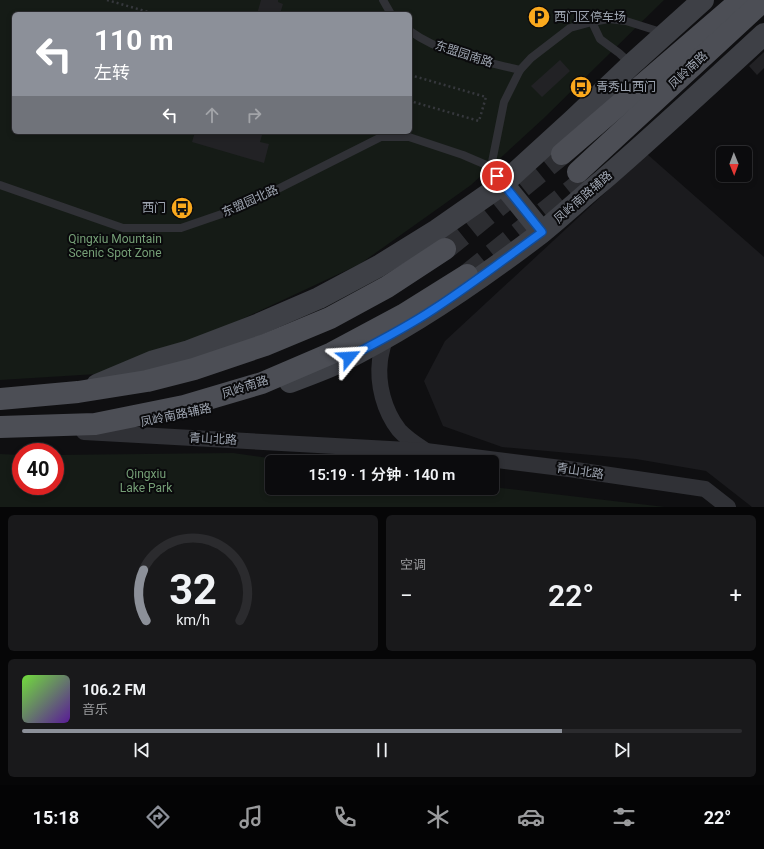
<!DOCTYPE html>
<html lang="zh">
<head>
<meta charset="utf-8">
<style>
	:root { --surface:#0b0b0d; --page:#19191b; --text:#f1f3f6; --muted:#9a9b9d; --line:#2b2b2e; --accent:#8c9099 }
	body { margin:0; font-family:Roboto,"Noto Sans SC",sans-serif; background:var(--page); color:var(--text); height:100vh; display:flex; flex-direction:column; font-size:15px; white-space:nowrap }
	* { box-sizing:border-box; margin:0 }
	p { font-size:13px; color:var(--muted) }
	.icon { flex:none; width:22px; height:22px; fill:none; stroke:currentColor; stroke-width:2; stroke-linecap:round; stroke-linejoin:round }
	.map { position:relative; height:507px; overflow:hidden }
	.sheet { display:flex; flex-direction:column; gap:8px; padding:8px; background:#060607; flex:1 }
	.sheet>* { flex:none }
	.banner { position:absolute; left:12px; top:12px; width:400px; height:122px; border-radius:6px; box-shadow:0 2px 6px #0003,0 0 0 1px var(--line); background:#8c9099; color:#fff; overflow:hidden }
	.needle { width:26px; rotate:179deg }
	.controls { position:absolute; left:716px; top:146px; display:grid; gap:8px }
	.controls a { display:grid; place-items:center; width:36px; height:36px; border-radius:6px; background:var(--surface); box-shadow:0 2px 6px #0003,0 0 0 1px var(--line); font-size:20px }
	.speed { position:absolute; left:12px; top:443px; display:flex; gap:8px; font-size:20px; font-weight:700; text-align:center }
	.speed>* { display:grid; place-content:center; width:52px; height:52px; border-radius:50%; background:var(--surface); box-shadow:0 2px 6px #0003,0 0 0 1px var(--line); line-height:1 }
	.speed .limit { border:6px solid #d22; background:#fff; color:#111 }
	.pin { position:absolute; display:grid; place-items:center; width:34px; height:34px; color:#fff; margin:-17px; border:2px solid #fff; border-radius:50%; box-shadow:0 1px 4px #0007 }
	.me { position:absolute; width:44px; margin:-22px; rotate:63deg; stroke-linejoin:round; filter:drop-shadow(0 0 3px #0008) }
	.turn { display:flex; align-items:center; gap:14px; height:84px; padding:0 16px; font-size:18px }
	.turn .icon { width:52px; height:52px; stroke-width:2.5 }
	.turn b { display:block; font-size:28px; line-height:34px }
	.lanes { display:flex; align-items:center; height:38px; padding:0 16px; background:#0003; justify-content:center; gap:20px; direction:ltr }
	.lanes .off { opacity:.35 }
	.big { font-size:30px; font-weight:600; line-height:1.1 }
	.sheet .widget { flex:1; display:flex; flex-direction:column; justify-content:center; gap:6px; min-width:0; padding:0 14px; border-radius:6px; background:var(--page) }
	.sheet .dial { align-items:center; gap:0 }
	.dial svg { height:104px; overflow:visible; fill:none; stroke:var(--line); stroke-width:7; stroke-linecap:round; text-anchor:middle }
	.dial text { fill:var(--text); stroke:none }
	.song { display:flex; align-items:center; gap:12px }
	.cover { width:48px; height:48px; border-radius:6px; background:linear-gradient(135deg,hsl(100 70% 55%),hsl(270 70% 35%)) }
	.played { height:4px; border-radius:2px; background:linear-gradient(90deg,var(--accent) 75%,var(--line) 75%) }
	.keys { display:flex; justify-content:space-around; direction:ltr }
	.heat { display:flex; justify-content:space-between; align-items:center; font-size:22px; direction:ltr }
	.sheet .tiles { flex:1; display:grid; gap:8px; grid-template-columns:1fr 1fr }
	.widget:last-child { grid-column:span 2 }
	.trip { position:absolute; left:265px; top:455px; width:234px; height:40px; border-radius:6px; background:var(--surface); box-shadow:0 2px 6px #0003,0 0 0 1px var(--line); font-weight:600; line-height:40px; text-align:center }
	.tabs { display:flex; height:64px; justify-content:space-around; align-items:center; background:#040405; color:var(--muted) }
	.tabs .icon { width:28px; height:28px }
	.tabs .selected { color:var(--accent) }
	.tabs b { font-size:18px; color:var(--text) }
	.map>svg:first-child { display:block }
	.built { fill:#1b1b1e }
	.green { fill:#151b16; fill-rule:evenodd }
	.building { fill:#222225 }
	.lines { fill:none; stroke-linecap:round; stroke-linejoin:round }
	.primary-tunnel { stroke:#2c2d31; stroke-width:22; stroke-dasharray:22 11; stroke-linecap:butt }
	.path { stroke:#36383d; stroke-width:2.5; stroke-dasharray:2 3; stroke-linecap:butt }
	.lane { stroke:#303136; stroke-width:8 }
	.street { stroke:#303136; stroke-width:16 }
	.secondary { stroke:#3e4046; stroke-width:22 }
	.primary { stroke:#4c4e55; stroke-width:22 }
	.route-casing { stroke:#114b97; stroke-width:10 }
	.route { stroke:#1a73e8; stroke-width:7 }
	.labels { text-anchor:middle; stroke-width:4; stroke-linejoin:round; paint-order:stroke }
	.poi-label { font-size:12px; fill:#9fa6b2; stroke:#0a0a0c; text-anchor:start }
	.street-label { font-size:12px; fill:#9fa6b2; stroke:#0a0a0c }
	.park-label { font-size:12px; fill:#759f76; stroke:#0a0a0c }
</style>
</head>
<body>
<div class="map">
<svg width="764" height="507" viewBox="0 0 764 507">
	<rect width="100%" height="100%" fill="#0f0f11"/>
	<polygon class="built" points="647,154 764,257 764,507 752,507 706,471 636,459 502,447 443,426 424,381 445,341"/>
	<g class="green">
		<path d="M0,0h664l-120,118 -73,67 -111,79 -161,75 -102,35 -97,6zM14,14h396v118h-396z"/>
		<polygon points="233,453 298,462 272,462 272,488 492,487 665,507 0,507 0,454 21,455 21,486 55,486 55,455"/>
	</g>
	<g class="building">
		<polygon points="261,0 278,0 278,2 283,4 280,14 257,14"/>
		<polygon points="764,52 764,68 757,75 749,66"/>
		<polygon points="560,60 570,71 542,97 531,86"/>
		<polygon points="195,132 250,132 262,135 260,142 269,144 264,163 192,142"/>
	</g>
	<g class="lines">
		<g class="primary-tunnel">
			<polyline points="445,249 562,154"/>
			<polyline points="467,275 585,180"/>
		</g>
		<g class="path">
			<polyline points="107,0 155,14"/>
			<polyline points="410,75 486,97 479,121 410,101"/>
		</g>
		<g class="lane">
			<polyline points="383,0 391,14"/>
			<polyline points="592,22 600,39 619,53 631,64"/>
			<path d="M410,31c32,23 73,30 110,39"/>
			<polyline points="503,183 491,167 504,102 520,70 531,58 570,28 592,22 609,19 626,21 664,33"/>
			<polyline points="0,185 123,228 181,228 242,207 381,137 409,137 463,155 491,167"/>
		</g>
		<g class="street">
			<path d="M385,338c-2,8 -4,15 -5,22 -3,24 4,51 19,70 7,8 18,15 27,21"/>
			<polyline points="84,432 426,451 569,469 705,489 728,507"/>
		</g>
		<g class="secondary">
			<polyline points="503,184 542,232"/>
			<path d="M290,382c16,-6 32,-12 48,-19 72,-35 139,-81 203,-130 21,-17 41,-36 62,-53 55,-48 108,-97 161,-146"/>
			<polyline points="97,385 154,361 189,351 257,325 319,298 379,266 437,230 503,184 574,119 632,64 703,0"/>
		</g>
		<g class="primary">
			<polyline points="562,154 741,0"/>
			<polyline points="578,172 764,0"/>
			<polyline points="0,399 78,392 147,381 194,369 265,345 330,318 387,287 445,249"/>
			<polyline points="0,427 95,424 184,406 262,383 332,353 403,315 467,275"/>
		</g>
	</g>
	<g class="lines">
		<g class="route-casing">
			<path id="route" d="M349,357c29,-15 58,-30 85,-48 37,-24 72,-51 108,-77l-45,-56"/>
		</g>
		<use href="#route" class="route"/>
	</g>
	<defs>
		<g id="parking-disc" transform="scale(1.15)"><circle r="9.5" fill="#fba91d" stroke="#0a0a0c"/><path d="M-3.5-5.5H1a3.5 3.5 0 0 1 0 7H-1V5.5H-3.5ZM-1-3.4V-.6H.8a1.4 1.4 0 0 0 0-2.8Z" fill="#111"/></g>
		<g id="bus-disc" transform="scale(1.15)"><circle r="9.5" fill="#fba91d" stroke="#0a0a0c"/><path d="M-5-6H5V4H4V6H2V4H-2V6H-4V4H-5ZM-3.5-4V0h7V-4ZM-3.5 1.2v1.5H-2V1.2ZM2 1.2v1.5H3.5V1.2Z" fill="#111"/></g>
	</defs>
	<g fill-rule="evenodd">
		<use href="#parking-disc" x="539" y="17"/>
		<use href="#bus-disc" x="581" y="87"/>
		<use href="#bus-disc" x="182" y="208"/>
	</g>
	<g class="labels">
		<g class="poi-label">
			<text x="554" y="21">西门区停车场</text>
			<text x="596" y="91">青秀山西门</text>
			<text x="166" y="212" text-anchor="end">西门</text>
		</g>
		<g class="street-label">
			<text transform="translate(464 54) rotate(18)" y="4">东盟园南路</text>
			<text transform="translate(688 70) rotate(-43)" y="4">凤岭南路</text>
			<text transform="translate(583 197) rotate(-41)" y="4">凤岭南路辅路</text>
			<text transform="translate(250 201) rotate(-24)" y="4">东盟园北路</text>
			<text transform="translate(245 387) rotate(-18)" y="4">凤岭南路</text>
			<text transform="translate(176 415) rotate(-12)" y="4">凤岭南路辅路</text>
			<text transform="translate(213 439) rotate(3)" y="4">青山北路</text>
			<text transform="translate(580 471) rotate(8)" y="4">青山北路</text>
		</g>
		<g class="park-label">
			<text x="115" y="243">Qingxiu Mountain<tspan x="115" dy="14">Scenic Spot Zone</tspan></text>
			<text x="146" y="478">Qingxiu<tspan x="146" dy="14">Lake Park</tspan></text>
		</g>
	</g>
</svg>
<div class="controls">
<a><svg class="needle" viewBox="-14 -14 28 28"><path d="M0-13l5 13h-10z" fill="#e53935"/><path d="M0 13l5-13h-10z" fill="#9a9b9d"/></svg></a>
</div>
<div class="speed"><div class="limit">40</div></div>
<div class="pin" style="left:497px;top:176px;background:#d93025"><svg class="icon" aria-label="arrive" viewBox="0 0 24 24"><path d="M6 21V4h12l-3 4 3 4H6"/></svg></div>
<svg class="me" style="left:349px;top:357px" viewBox="-20 -20 40 40"><path d="M0-17L14 15 0 8-14 15z" fill="#1a73e8" stroke="#fff" stroke-width="4"/></svg>
<div class="trip">15:19 · 1 分钟 · 140 m</div>
<div class="banner">
<div class="turn"><svg class="icon" aria-label="left" viewBox="0 0 24 24"><path d="M17 20v-9H6M10 6l-5 5 5 5"/></svg><div><b>110 m</b>左转</div></div>
<div class="lanes"><svg class="icon" aria-label="left" viewBox="0 0 24 24"><path d="M17 20v-9H6M10 6l-5 5 5 5"/></svg><svg class="icon off" aria-label="ahead" viewBox="0 0 24 24"><path d="M12 20V5M6 11l6-6 6 6"/></svg><svg class="icon off" aria-label="right" viewBox="0 0 24 24"><path d="M7 20v-9h11M14 6l5 5-5 5"/></svg></div>
</div>
</div>
<section class="sheet">
<div class="tiles">
<div class="widget dial"><svg viewBox="0 0 100 80">
<path d="M14 69A42 42 0 1 1 86 69"/>
<path d="M14 69A42 42 0 0 1 12 30" stroke="#8c9099"/>
<text x="50" y="56" font-size="32" font-weight="700">32</text>
<text x="50" y="72" font-size="11">km/h</text>
</svg></div>
<div class="widget"><p>空调</p>
<div class="heat"><a>−</a><b class="big">22°</b><a>+</a></div>
</div>
<div class="widget">
<div class="song"><i class="cover"></i><div><b>106.2 FM</b><p>音乐</p></div></div>
<div class="played"></div>
<div class="keys"><svg class="icon" aria-label="previous" viewBox="0 0 24 24"><path d="M18 5L8 12l10 7zM5 5v14"/></svg><svg class="icon" aria-label="pause" viewBox="0 0 24 24"><path d="M8 5v14M16 5v14"/></svg><svg class="icon" aria-label="next" viewBox="0 0 24 24"><path d="M6 5l10 7-10 7zM19 5v14"/></svg></div>
</div>
</div>
</section>
<nav class="tabs">
<b>15:18</b>
<svg class="icon selected" aria-label="directions" viewBox="0 0 24 24"><path d="M12 3l9 9-9 9-9-9zM9 14v-3h6M13 9l2 2-2 2"/></svg>
<svg class="icon" aria-label="music" viewBox="0 0 24 24"><path d="M9 18V5l10-2v13"/><circle cx="6" cy="18" r="3"/><circle cx="16" cy="16" r="3"/></svg>
<svg class="icon" aria-label="phone" viewBox="0 0 24 24"><path d="M5 4h4l2 5-3 2q2 4 5 5l2-3 5 2v4C11 20 4 13 5 4z"/></svg>
<svg class="icon" aria-label="climate" viewBox="0 0 24 24"><path d="M12 3v18M4 7l16 10M4 17L20 7"/></svg>
<svg class="icon" aria-label="car" viewBox="0 0 24 24"><path d="M5 17H2v-5l4-1 3-4h7l3 4 3 1v5h-3M9 17h6M6 11h13"/><circle cx="7" cy="17" r="2"/><circle cx="17" cy="17" r="2"/></svg>
<svg class="icon" aria-label="filters" viewBox="0 0 24 24"><path d="M4 7h16M4 17h16"/><circle cx="9" cy="7" r="2"/><circle cx="15" cy="17" r="2"/></svg>
<b>22°</b>
</nav>
</body>
</html>
